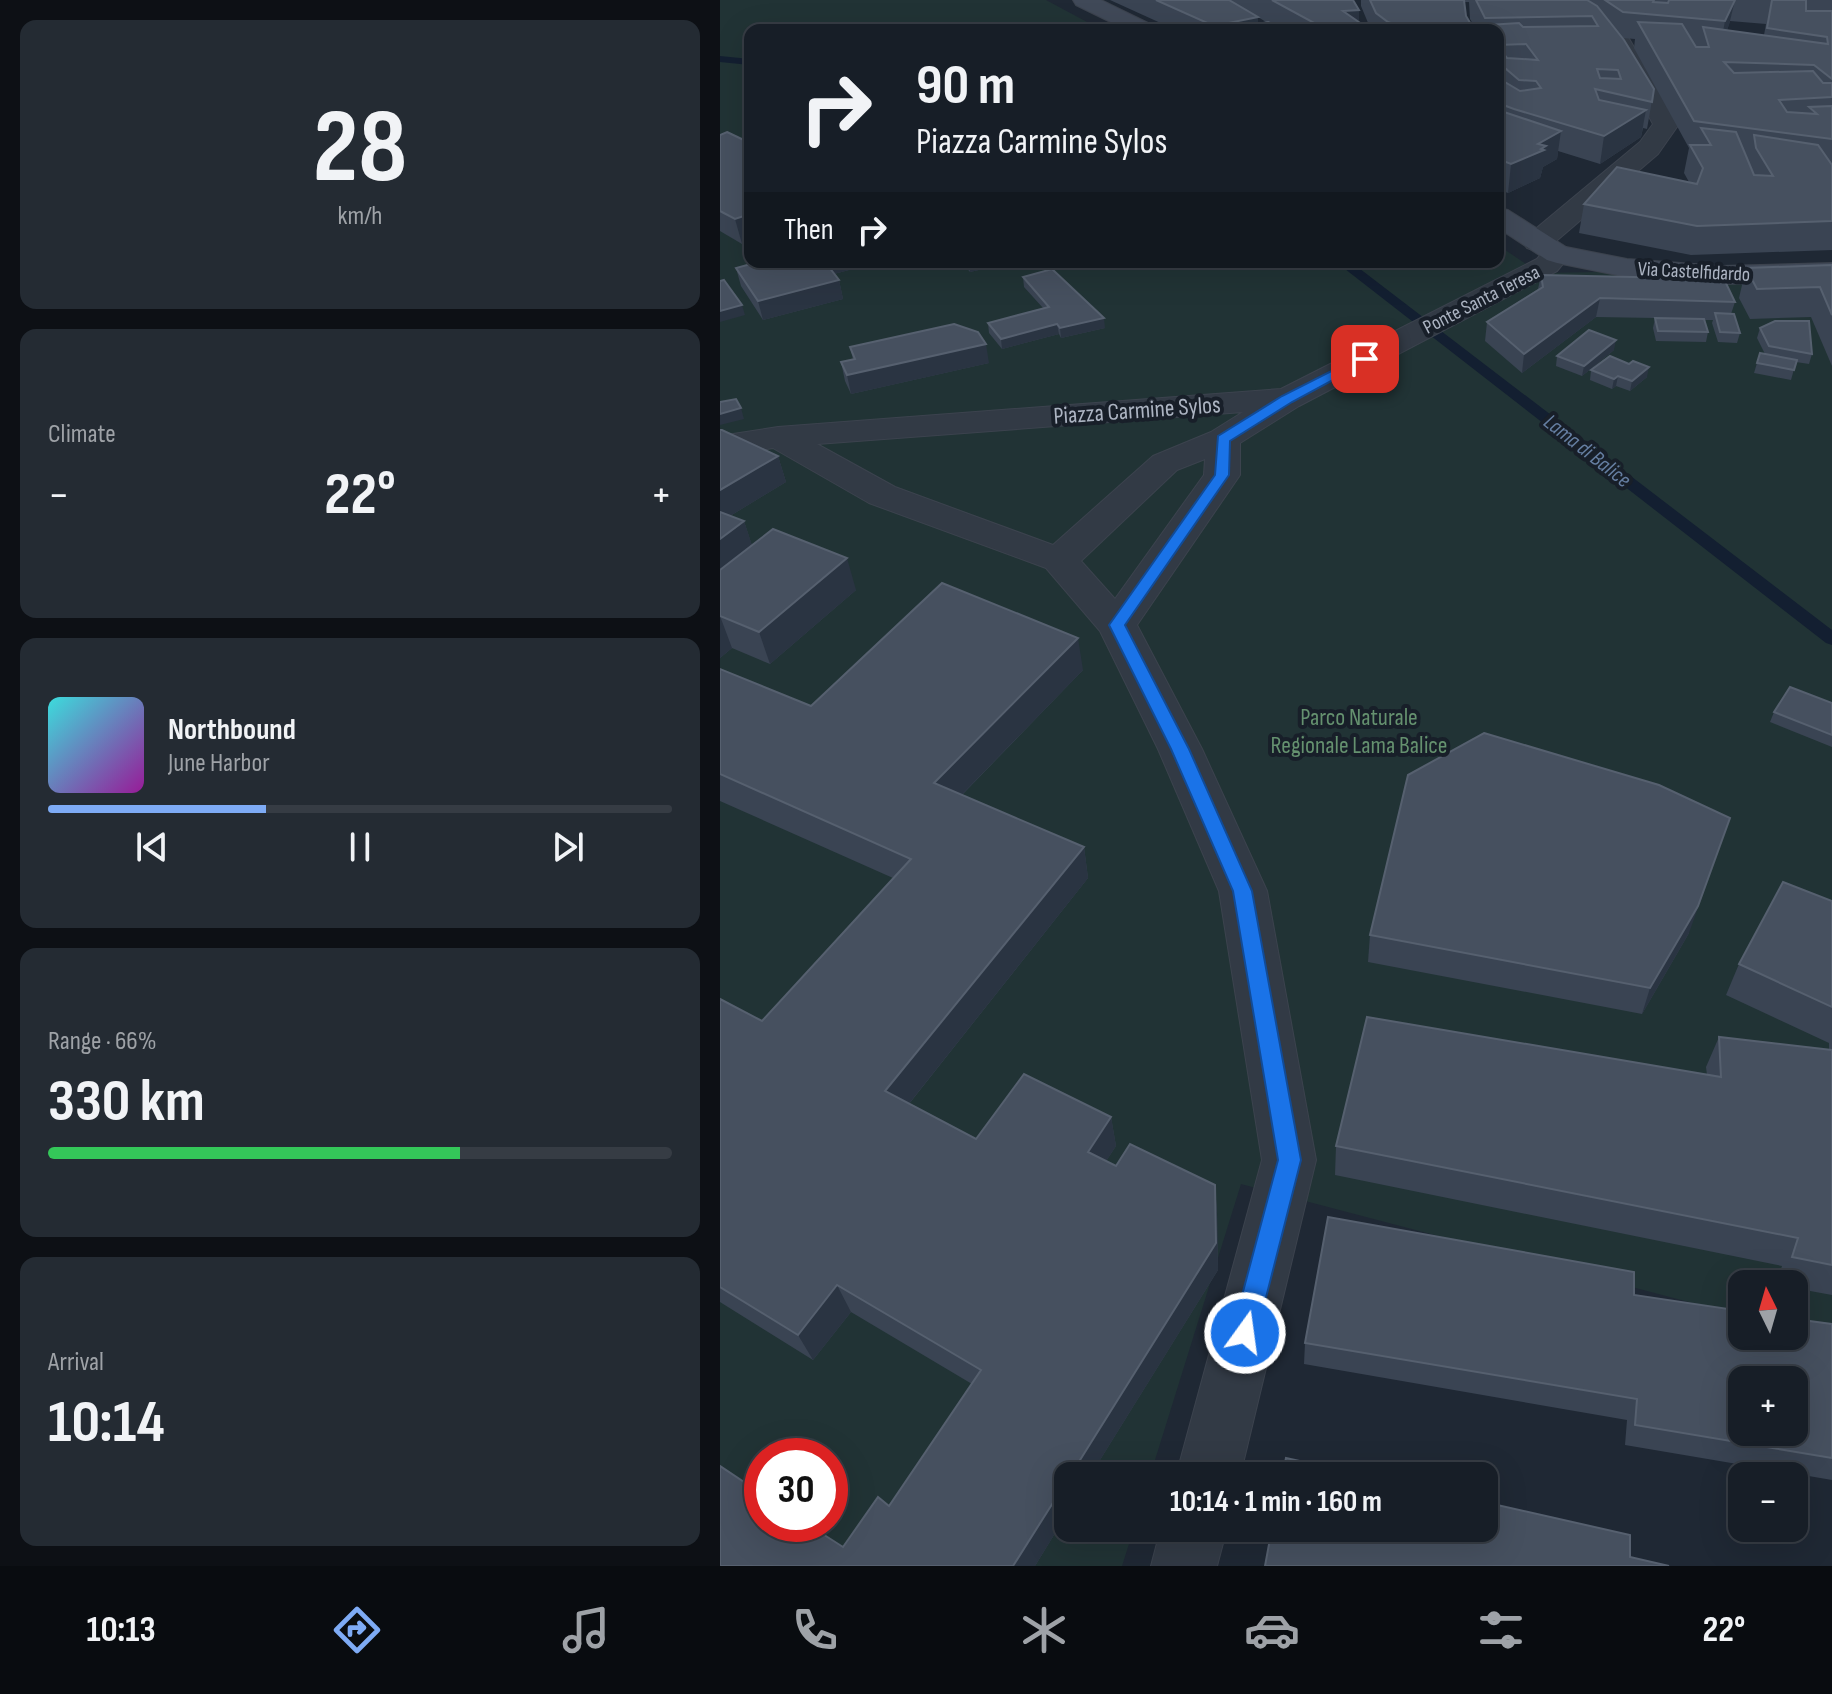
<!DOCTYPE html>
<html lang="en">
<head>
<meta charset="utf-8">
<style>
	:root { --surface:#171e27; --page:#242b33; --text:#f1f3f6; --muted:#9ea2a7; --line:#363c44; --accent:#7eabf5 }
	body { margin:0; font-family:"Sofia Sans Condensed",sans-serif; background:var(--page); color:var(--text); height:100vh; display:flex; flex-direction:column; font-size:30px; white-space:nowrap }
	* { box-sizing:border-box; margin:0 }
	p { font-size:26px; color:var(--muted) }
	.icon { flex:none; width:44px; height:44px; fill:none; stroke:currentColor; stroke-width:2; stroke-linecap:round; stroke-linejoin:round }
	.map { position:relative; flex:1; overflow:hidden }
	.sheet { display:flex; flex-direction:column; gap:20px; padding:20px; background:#0d1015; width:720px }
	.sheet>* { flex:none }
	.top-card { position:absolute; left:24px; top:24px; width:760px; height:244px; border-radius:16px; box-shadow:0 8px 32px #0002,0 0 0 2px var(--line); background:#171e27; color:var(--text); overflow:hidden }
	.needle { width:52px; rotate:355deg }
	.buttons { position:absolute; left:1008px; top:1270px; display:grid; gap:16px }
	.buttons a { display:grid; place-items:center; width:80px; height:80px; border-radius:16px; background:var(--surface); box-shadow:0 8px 32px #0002,0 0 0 2px var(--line); font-size:40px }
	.speed { position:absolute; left:24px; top:1438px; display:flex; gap:16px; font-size:40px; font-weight:700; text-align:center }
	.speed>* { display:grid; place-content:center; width:104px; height:104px; border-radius:50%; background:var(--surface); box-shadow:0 8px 32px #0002,0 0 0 2px var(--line); line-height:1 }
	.speed .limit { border:12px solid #d22; background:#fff; color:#111 }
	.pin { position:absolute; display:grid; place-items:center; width:68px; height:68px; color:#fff; margin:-34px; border-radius:16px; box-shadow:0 4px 12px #0006 }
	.me { position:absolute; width:88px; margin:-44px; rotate:14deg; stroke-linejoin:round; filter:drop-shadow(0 0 6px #0008) }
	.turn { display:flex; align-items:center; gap:28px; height:168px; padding:0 40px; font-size:36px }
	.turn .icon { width:104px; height:104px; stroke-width:2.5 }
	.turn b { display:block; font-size:56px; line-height:68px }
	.then { display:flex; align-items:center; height:76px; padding:0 40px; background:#0003; gap:16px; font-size:30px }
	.big { font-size:60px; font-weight:700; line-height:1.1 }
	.sheet .widget { flex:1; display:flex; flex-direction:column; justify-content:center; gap:12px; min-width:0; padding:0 28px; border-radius:16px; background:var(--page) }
	.sheet .dial { align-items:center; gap:0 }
	.dial b { font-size:104px; line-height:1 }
	.song { display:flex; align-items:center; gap:24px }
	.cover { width:96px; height:96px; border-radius:12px; background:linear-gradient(135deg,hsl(180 70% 55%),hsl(300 70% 35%)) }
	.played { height:8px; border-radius:4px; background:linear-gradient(90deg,var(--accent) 35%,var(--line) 35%) }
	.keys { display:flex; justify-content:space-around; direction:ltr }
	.heat { display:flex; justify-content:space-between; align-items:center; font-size:44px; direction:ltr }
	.charge { height:12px; border-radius:6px; background:linear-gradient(90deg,#34c759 66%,var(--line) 0) }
	.trip { position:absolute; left:334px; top:1462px; width:444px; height:80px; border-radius:16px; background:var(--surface); box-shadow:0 8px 32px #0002,0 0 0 2px var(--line); font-weight:700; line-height:80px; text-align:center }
	.tabs { display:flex; height:128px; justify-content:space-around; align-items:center; background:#090c10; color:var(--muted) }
	.tabs .icon { width:56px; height:56px }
	.tabs .on { color:var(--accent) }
	.tabs b { font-size:36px; color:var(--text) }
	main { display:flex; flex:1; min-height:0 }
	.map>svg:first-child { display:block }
	.green { fill:#213335; fill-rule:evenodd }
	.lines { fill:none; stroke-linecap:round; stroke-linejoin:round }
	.stream { fill:#131f31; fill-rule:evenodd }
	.street-casing { stroke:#3c434e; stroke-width:2 }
	.secondary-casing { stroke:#3c434e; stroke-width:2 }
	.street { fill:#323a45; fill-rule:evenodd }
	.secondary { fill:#404958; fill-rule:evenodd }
	.wall { fill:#3a4453; fill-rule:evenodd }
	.shaded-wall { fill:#2a3442 }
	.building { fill:#46505f; stroke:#56606f; stroke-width:2; fill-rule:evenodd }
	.route { fill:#1a73e8; stroke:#114b97; stroke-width:2 }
	.labels { text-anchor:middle; stroke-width:8; stroke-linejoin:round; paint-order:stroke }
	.far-street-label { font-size:20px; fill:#acb4c2; stroke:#181f29 }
	.far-water-label { font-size:22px; font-style:italic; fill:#657ea1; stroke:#181f29 }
	.street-label { font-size:24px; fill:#acb4c2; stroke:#181f29 }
	.park-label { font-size:24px; fill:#65916f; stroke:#181f29 }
</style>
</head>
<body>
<main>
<section class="sheet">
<div class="widget dial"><b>28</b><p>km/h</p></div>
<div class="widget"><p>Climate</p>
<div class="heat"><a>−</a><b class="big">22°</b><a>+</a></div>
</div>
<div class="widget">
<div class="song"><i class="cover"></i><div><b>Northbound</b><p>June Harbor</p></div></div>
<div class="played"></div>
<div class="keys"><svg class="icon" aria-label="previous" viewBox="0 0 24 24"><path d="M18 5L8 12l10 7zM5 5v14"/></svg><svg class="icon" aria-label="pause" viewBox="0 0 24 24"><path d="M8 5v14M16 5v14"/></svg><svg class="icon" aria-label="next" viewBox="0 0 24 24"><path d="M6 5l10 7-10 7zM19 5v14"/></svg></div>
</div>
<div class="widget"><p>Range · 66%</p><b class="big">330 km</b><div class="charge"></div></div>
<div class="widget"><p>Arrival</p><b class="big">10:14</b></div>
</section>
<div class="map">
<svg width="1112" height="1566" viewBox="0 0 1112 1566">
	<rect width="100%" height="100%" fill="#1f2834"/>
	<path class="green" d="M0,0h326l56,30h-352v232h748v-17l41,28 293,-5v1072l-38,-10v-46h-52v32l-501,-132 -91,292h-82v52h66l-12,38h-402zM42,1456h68v68h-68z"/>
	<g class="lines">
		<g class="stream">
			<polygon points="0,56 30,59 30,65 0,62"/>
			<polygon points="616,262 631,262 1112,630 1112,645 1106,643"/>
		</g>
		<g class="street-casing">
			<g id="street">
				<path d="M838,0h22l4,9 44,28 51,87 -21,30 -110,94 9,-3 10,3 4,6 -14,17 -258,135 -59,37v32l-103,150 65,124 65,142 49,269 -76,316h-64l86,-316 -43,-269 -61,-142 -58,-118 -54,-63 -177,-65 -96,-55 -53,8v-20l58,-9 503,-38 256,-130 9,-11 -9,3 -10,-3 -4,-6 4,-6 113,-94 13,-18 -42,-78 -44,-28zM523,412l-32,20 -58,24 -100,89 -158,-58 -78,-43zM485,459l-1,16 -89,124 -34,-38 96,-91z"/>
				<polygon points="441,1528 507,1528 497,1566 431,1566"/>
			</g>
		</g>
		<g class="secondary-casing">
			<g id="secondary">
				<polygon points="353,0 381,0 432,25 435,30 407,30 356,5"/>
				<polygon points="778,208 788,210 846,247 907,259 1001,266 1112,263 1112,281 1001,284 907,277 837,263 827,260 778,228"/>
			</g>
		</g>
		<use href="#street" class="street"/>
		<use href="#secondary" class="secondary"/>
	</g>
	<g class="wall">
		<path d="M390,0h243l6,22 7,5v3h-190zM538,17l8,5 -8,2z"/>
		<path d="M641,0h471v250l-141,5 -112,-22 5,-29 105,-22 -5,-9 5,-25 -55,-100 1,-9 -13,-1 32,51 -7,40 -4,-1 -2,9 -41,27 -42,-13 -1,8 -14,8 -3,11 -32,15 -10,-4v-159h-127l-10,-24zM744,2h5l1,17 4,7h-2l-6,-10zM1010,21l36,3 -2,11 -37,-5z"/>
		<polygon points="0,135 30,143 30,241 22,244 0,231"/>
		<polygon points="38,262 141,262 128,266 129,270 114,274 119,280 123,299 43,320 21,286 16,268"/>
		<polygon points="242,262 275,262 276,266 250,272"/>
		<polygon points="1112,265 1112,366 1091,317 1030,319 1019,298 1026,268"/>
		<polygon points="821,275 1015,302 1011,314 1020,333 1017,343 998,342 992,323 993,320 984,320 988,332 986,342 936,341 933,328 935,318 876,317 802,373 765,341 767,322 818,289"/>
		<polygon points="303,277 385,328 341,338 339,334 282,349 269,333 268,323 323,308 304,287"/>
		<polygon points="1040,328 1092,354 1089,364 1076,362 1071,380 1034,373 1040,353 1045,354 1037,338"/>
		<polygon points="130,347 269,363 131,394 125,381 121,362 133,360"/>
		<polygon points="894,350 862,376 836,366 837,356"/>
		<polygon points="871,370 927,377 910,391 896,386 892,389 870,380"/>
		<polygon points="0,430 58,456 66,482 10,516 24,521 32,546 136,590 50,664 12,648 0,658"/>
		<polygon points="0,669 91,706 363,670 242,795 364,847 368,878 189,1104 256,1139 391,1117 396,1146 386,1161 396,1166 495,1185 497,1213 498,1270 370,1476 348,1476 348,1512 315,1566 0,1566 123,1547 169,1506 252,1384 131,1312 93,1360 0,1302 0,999 42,1021 173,878 0,801"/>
		<polygon points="1112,703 1112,747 1050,722 1054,712"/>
		<polygon points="1112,901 1112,1295 1074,1288 1074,1284 1056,1284 1062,1266 615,1175 616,1146 987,1075 986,1067 999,1037 1109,1050 1109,1043 1006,995 1019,964"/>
		<polygon points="969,933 922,1014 648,962 650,935"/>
		<polygon points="914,1295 1112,1324 1112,1480 905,1445 907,1420 584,1364 585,1343"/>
	</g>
	<g class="shaded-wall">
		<polygon points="624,0 639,10 639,29 646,27 646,30 622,30"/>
		<polygon points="1015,0 1009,25 1000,47 1005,21"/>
		<polygon points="538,17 538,30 494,30 494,26"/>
		<polygon points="926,110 921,137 880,164 884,136"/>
		<polygon points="841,131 837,159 823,167 820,178 788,193 791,164 818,144"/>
		<polygon points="30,214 30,241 22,244 15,219"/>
		<polygon points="102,262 141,262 128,266 129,270 106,276"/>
		<polygon points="186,262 202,262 187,266"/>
		<polygon points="251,262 275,262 276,266 250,272 249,263"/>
		<polygon points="119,280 123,299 43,320 38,301"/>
		<polygon points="880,298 876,317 802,373 804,354"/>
		<polygon points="22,305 25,315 0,322 0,311"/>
		<polygon points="384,318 385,328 341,338 340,328"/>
		<polygon points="337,324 339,334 282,349 281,339"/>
		<polygon points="896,340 894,350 862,376 864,366"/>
		<polygon points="266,344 269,363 131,394 127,375"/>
		<polygon points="929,367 927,377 910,391 912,381"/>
		<polygon points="898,376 896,386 892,389 894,379"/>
		<polygon points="21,408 24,419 0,425 0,414"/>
		<polygon points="58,456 66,482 0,522 0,490"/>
		<polygon points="24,521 33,548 0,573 0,539"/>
		<polygon points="127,558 136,590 50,664 39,632"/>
		<polygon points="0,616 12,648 0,658"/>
		<polygon points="358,638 363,670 222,815 214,783"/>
		<polygon points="1010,818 969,933 922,1014 930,988"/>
		<polygon points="364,847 368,878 176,1120 165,1091"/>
		<polygon points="391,1117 396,1146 373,1181 368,1152"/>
		<polygon points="495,1185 497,1213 498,1270 370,1476 350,1476"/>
		<polygon points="117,1285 131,1312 93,1360 78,1335"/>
		<polygon points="348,1479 348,1512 315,1566 293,1566"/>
	</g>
	<g class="building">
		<polygon points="436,0 509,0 538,17 494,26"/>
		<polygon points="552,0 633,0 639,10 623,11 646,27 635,30 607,30"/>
		<path d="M650,0h94l2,16 6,10 47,-3 4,4 75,-1 -6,-10 -107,2 -9,-18h111l10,6 27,34 30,49 -2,13 -57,-13 4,11 47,10 -42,26 -90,-27 -16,-6v-25l22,13 21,-3 -5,-7 -17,-1 -21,-18v-15l9,11 31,2 -12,-16 -28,1v-15h-88l-22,-8 -12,-9zM877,69l21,1 3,9 -21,-1z"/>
		<polygon points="885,0 934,0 933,2 948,3 949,0 1015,0 1005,21 903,12"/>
		<polygon points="1052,0 1086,0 1086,11 1112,11 1112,79 1094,65 1004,62 1014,73 1093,71 1103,83 1112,83 1112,97 1059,100 1067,112 1097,114 1089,107 1112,106 1112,139 974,121 918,22 962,24 976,47 989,47 983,27 1108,44 1107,37 1047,28"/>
		<polygon points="548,22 565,30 507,30"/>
		<polygon points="778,110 841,131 818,144 826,146 821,149 824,150 791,164 778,159"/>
		<polygon points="981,128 1016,132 1034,175 1053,176 1036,148 1034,135 1098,145 1112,165 1112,221 977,226 864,204 897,167 977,184 983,168 970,145 991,145"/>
		<polygon points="7,132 30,143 30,214 15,219 0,211 0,135"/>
		<polygon points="38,262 105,262 119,280 38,301 16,268"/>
		<polygon points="1112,265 1112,315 1100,287 1037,289 1026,268"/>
		<polygon points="332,269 384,318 340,328 337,324 281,339 268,323 329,307 303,277"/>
		<polygon points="821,275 1004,279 1015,302 880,298 804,354 767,322 823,287"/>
		<polygon points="4,280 22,305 0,311 0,281"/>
		<polygon points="995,313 1014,314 1020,333 1000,332"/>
		<polygon points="935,318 984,319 988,332 938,331"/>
		<polygon points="1055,321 1089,321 1092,354 1049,346 1040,328"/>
		<polygon points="234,324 258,332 266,344 127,375 121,362 135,359 130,347"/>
		<polygon points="869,330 896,340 864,366 837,356"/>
		<polygon points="1040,353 1077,360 1074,370 1037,363"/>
		<polygon points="890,356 909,364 913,361 929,367 912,381 898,376 894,379 871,370"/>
		<polygon points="16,399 21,408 0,414 0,402"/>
		<polygon points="0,430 2,430 58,456 0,490"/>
		<polygon points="0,512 24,521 0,539"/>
		<polygon points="53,529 127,558 39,632 0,616 0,570"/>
		<polygon points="222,583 358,638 214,783 364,847 165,1091 256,1139 304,1074 391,1117 368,1152 396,1166 410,1144 495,1185 496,1243 350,1476 348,1476 348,1479 293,1566 0,1566 0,1466 42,1494 42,1524 87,1524 123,1547 158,1497 169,1506 261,1370 117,1285 78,1335 0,1287 0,999 42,1021 191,859 0,774 0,669 91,706"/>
		<polygon points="1070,687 1112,703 1112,735 1054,712"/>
		<polygon points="764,733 939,785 1010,818 978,906 930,988 650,935 688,775"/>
		<polygon points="1063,882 1112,901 1112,1007 1019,964"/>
		<polygon points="647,1017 1001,1077 999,1037 1112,1050 1112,1265 1072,1257 1078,1238 616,1146"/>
		<path d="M608,1217l306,55v23l108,16v25h52v-17l38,5v134l-197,-33 2,-26 -332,-56zM1022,1380h52v52h-52z"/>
		<polygon points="566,1458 648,1476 562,1476"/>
		<polygon points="764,1502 910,1535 910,1557 949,1566 545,1566 552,1528 764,1528"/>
	</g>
	<polygon class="route" points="641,356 652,359 572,402 510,441 509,475 405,625 469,749 532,891 581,1160 537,1333 534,1341 525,1345 516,1341 512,1333 558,1160 513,891 451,749 389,625 495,475 498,436 562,396"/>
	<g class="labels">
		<g class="far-street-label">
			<text transform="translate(974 271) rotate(3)" y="7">Via Castelfidardo</text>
			<text transform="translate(761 299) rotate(-27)" y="7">Ponte Santa Teresa</text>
		</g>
		<g class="far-water-label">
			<text transform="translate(868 450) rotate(38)" y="8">Lama di Balice</text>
		</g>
		<g class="street-label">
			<text transform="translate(417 410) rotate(-4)" y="8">Piazza Carmine Sylos</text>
		</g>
		<g class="park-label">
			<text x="639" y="725">Parco Naturale<tspan x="639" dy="28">Regionale Lama Balice</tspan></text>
		</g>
	</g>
</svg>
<div class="buttons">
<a><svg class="needle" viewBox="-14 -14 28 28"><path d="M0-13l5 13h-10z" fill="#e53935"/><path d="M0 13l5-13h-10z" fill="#9ea2a7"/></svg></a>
<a>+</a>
<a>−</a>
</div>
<div class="speed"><div class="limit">30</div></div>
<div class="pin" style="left:645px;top:359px;background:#d93025"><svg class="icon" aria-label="arrive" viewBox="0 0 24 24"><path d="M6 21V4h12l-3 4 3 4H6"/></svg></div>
<svg class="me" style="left:525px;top:1333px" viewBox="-20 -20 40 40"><circle r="17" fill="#1a73e8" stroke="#fff" stroke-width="3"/><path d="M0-11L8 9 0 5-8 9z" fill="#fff"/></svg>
<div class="trip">10:14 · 1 min · 160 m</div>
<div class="top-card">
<div class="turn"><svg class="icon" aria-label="right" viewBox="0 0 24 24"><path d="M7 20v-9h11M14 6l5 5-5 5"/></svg><div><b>90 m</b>Piazza Carmine Sylos</div></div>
<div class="then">Then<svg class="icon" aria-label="right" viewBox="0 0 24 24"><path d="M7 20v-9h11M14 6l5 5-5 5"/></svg></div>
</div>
</div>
</main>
<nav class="tabs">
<b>10:13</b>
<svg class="icon on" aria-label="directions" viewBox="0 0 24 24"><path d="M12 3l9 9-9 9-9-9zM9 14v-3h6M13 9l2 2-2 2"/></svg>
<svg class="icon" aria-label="music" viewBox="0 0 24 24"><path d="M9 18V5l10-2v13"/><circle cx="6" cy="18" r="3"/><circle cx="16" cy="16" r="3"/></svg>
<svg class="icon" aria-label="phone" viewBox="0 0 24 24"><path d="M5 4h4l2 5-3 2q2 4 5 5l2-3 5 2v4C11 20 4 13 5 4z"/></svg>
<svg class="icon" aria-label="climate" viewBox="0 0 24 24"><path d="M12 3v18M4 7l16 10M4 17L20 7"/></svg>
<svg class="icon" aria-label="car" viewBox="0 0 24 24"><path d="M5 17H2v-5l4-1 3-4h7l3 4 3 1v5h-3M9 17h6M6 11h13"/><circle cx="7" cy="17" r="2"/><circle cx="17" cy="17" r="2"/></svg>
<svg class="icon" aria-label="filters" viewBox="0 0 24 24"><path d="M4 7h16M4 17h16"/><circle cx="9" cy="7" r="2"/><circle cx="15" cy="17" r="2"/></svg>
<b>22°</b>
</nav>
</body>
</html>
